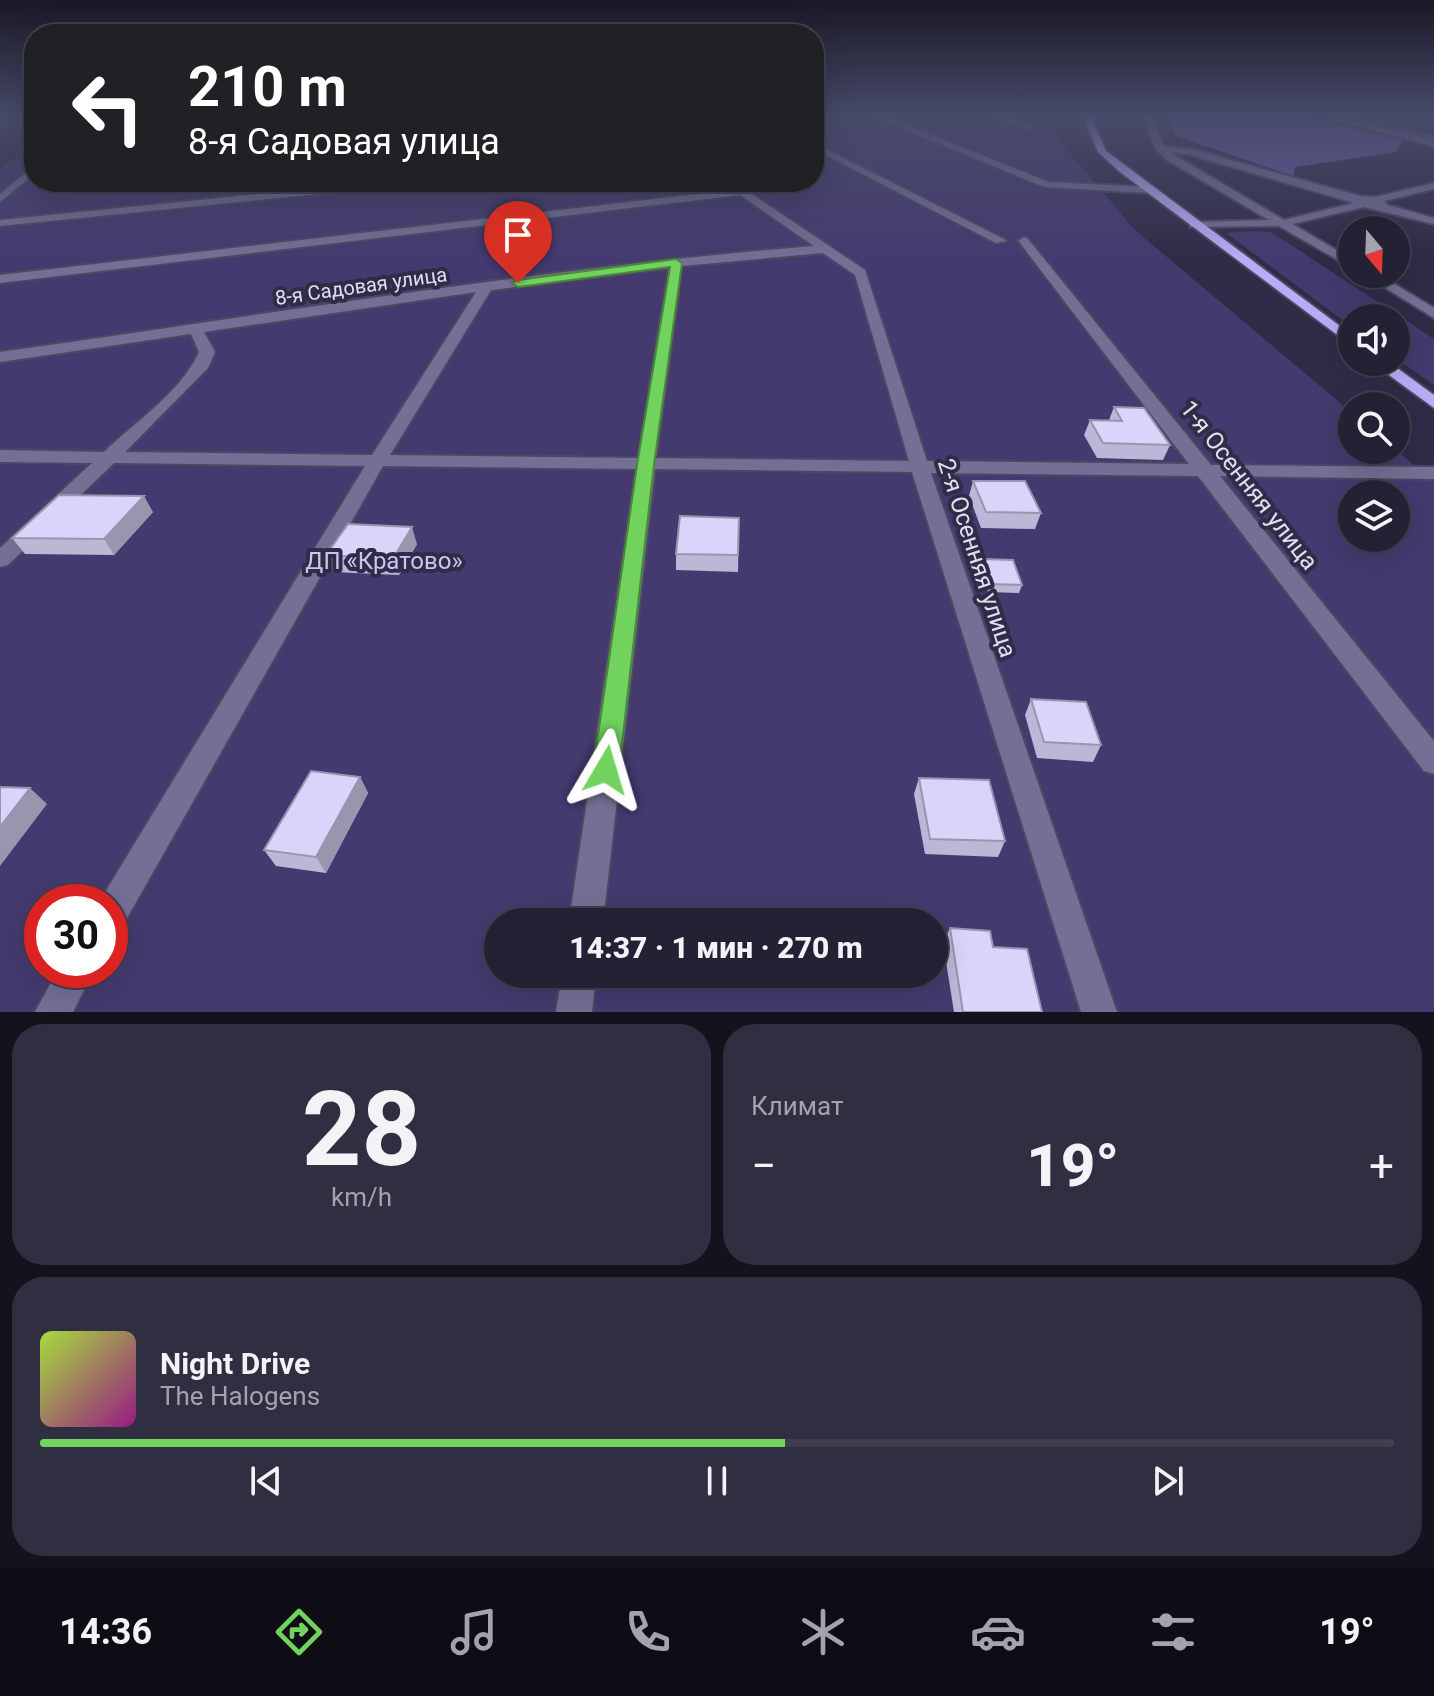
<!DOCTYPE html>
<html lang="ru">
<head>
<meta charset="utf-8">
<style>
	:root { --surface:#242135; --page:#302e41; --text:#f1f3f6; --muted:#a3a3ad; --line:#413e50; --accent:#71d35e }
	body { margin:0; font-family:Roboto,sans-serif; background:var(--page); color:var(--text); height:100vh; display:flex; flex-direction:column; font-size:30px; white-space:nowrap }
	* { box-sizing:border-box; margin:0 }
	p { font-size:26px; color:var(--muted) }
	.icon { flex:none; width:44px; height:44px; fill:none; stroke:currentColor; stroke-width:2; stroke-linecap:round; stroke-linejoin:round }
	.map { position:relative; height:1012px; overflow:hidden }
	.details { display:flex; flex-direction:column; gap:12px; padding:12px; background:#14121d; flex:1 }
	.details>* { flex:none }
	.top-card { position:absolute; left:24px; top:24px; width:800px; height:168px; border-radius:32px; box-shadow:0 8px 32px #0002,0 0 0 2px var(--line); background:#202124; color:#fff; overflow:hidden }
	.needle { width:52px; rotate:161deg }
	.tools { position:absolute; left:1338px; top:216px; display:grid; gap:16px }
	.tools a { display:grid; place-items:center; width:72px; height:72px; border-radius:50%; background:var(--surface); box-shadow:0 8px 32px #0002,0 0 0 2px var(--line); font-size:40px }
	.speed { position:absolute; left:24px; top:884px; display:flex; gap:16px; font-size:40px; font-weight:700; text-align:center }
	.speed>* { display:grid; place-content:center; width:104px; height:104px; border-radius:50%; background:var(--surface); box-shadow:0 8px 32px #0002,0 0 0 2px var(--line); line-height:1 }
	.speed .limit { border:12px solid #d22; background:#fff; color:#111 }
	.pin { position:absolute; display:grid; place-items:center; width:68px; height:68px; color:#fff; margin:-82px -34px; border-radius:50% 50% 50% 0; rotate:-45deg; box-shadow:0 0 8px #0007 }
	.pin .icon { rotate:45deg }
	.me { position:absolute; width:88px; margin:-44px; rotate:7deg; stroke-linejoin:round; filter:drop-shadow(0 0 6px #0008) }
	.turn { display:flex; align-items:center; gap:28px; height:168px; padding:0 32px; font-size:36px }
	.turn .icon { width:104px; height:104px; stroke-width:2.5 }
	.turn b { display:block; font-size:56px; line-height:68px }
	.big { font-size:60px; font-weight:800; line-height:1.1 }
	.details .widget { flex:1; display:flex; flex-direction:column; justify-content:center; gap:12px; min-width:0; padding:0 28px; border-radius:32px; background:var(--page) }
	.details .dial { align-items:center; gap:0 }
	.dial b { font-size:104px; line-height:1 }
	.song { display:flex; align-items:center; gap:24px }
	.cover { width:96px; height:96px; border-radius:12px; background:linear-gradient(135deg,hsl(80 70% 55%),hsl(310 70% 35%)) }
	.played { height:8px; border-radius:4px; background:linear-gradient(90deg,var(--accent) 55%,var(--line) 55%) }
	.keys { display:flex; justify-content:space-around; direction:ltr }
	.heat { display:flex; justify-content:space-between; align-items:center; font-size:44px; direction:ltr }
	.details .tiles { flex:1; display:grid; gap:12px; grid-template-columns:1fr 1fr }
	.widget:last-child { grid-column:span 2 }
	.trip { position:absolute; left:484px; top:908px; width:464px; height:80px; border-radius:40px; background:var(--surface); box-shadow:0 8px 32px #0002,0 0 0 2px var(--line); font-weight:800; line-height:80px; text-align:center }
	.dock { display:flex; height:128px; justify-content:space-around; align-items:center; background:#0e0d15; color:var(--muted) }
	.dock .icon { width:56px; height:56px }
	.dock .active { color:var(--accent) }
	.dock b { font-size:36px; color:var(--text) }
	.map>svg:first-child { display:block }
	.green { fill:#443a6f; fill-rule:evenodd }
	.water { fill:#6958aa }
	.lines { fill:none; stroke-linecap:round; stroke-linejoin:round }
	.stream { stroke:#6958aa; stroke-width:4 }
	.minor-casing { stroke:#4c4862; stroke-width:4 }
	.major-casing { stroke:#4c4862; stroke-width:4 }
	.minor { fill:#746f94; fill-rule:evenodd }
	.major { fill:#b7acf7; fill-rule:evenodd }
	.wall { fill:#bbb7d7 }
	.shaded-wall { fill:#9895af }
	.building { fill:#d9d5fa; stroke:#9895af; stroke-width:2 }
	.route { fill:#71d35e; stroke:#49893d; stroke-width:2 }
	.labels { text-anchor:middle; stroke-width:8; stroke-linejoin:round; paint-order:stroke }
	.far-street-label { font-size:20px; fill:#e0def0; stroke:#302c47 }
	.street-label { font-size:24px; fill:#e0def0; stroke:#302c47 }
	.park-label { font-size:24px; fill:#c9c4f0; stroke:#302c47 }
</style>
</head>
<body>
<div class="map">
<svg width="1434" height="1012" viewBox="0 0 1434 1012">
	<rect width="100%" height="100%" fill="#302c47"/>
	<g class="green">
		<path d="M814,116h224l97,114 217,183v37h44l38,32v530h-1434v-842l34,-29v41h780zM1352,494h44v44h-44zM42,902h68v68h-68zM498,922h436v52h-436z"/>
		<polygon points="1250,231 1271,232 1434,339 1434,385 1396,358 1396,318 1352,318 1352,327 1226,233"/>
	</g>
	<polygon class="water" points="1168,116 1302,116 1403,140 1396,152 1295,167 1293,176 1176,136"/>
	<g class="lines">
		<polyline class="stream" points="1343,116 1434,138"/>
		<g class="minor-casing">
			<g id="minor">
				<polygon points="872,116 884,116 1049,182 1149,187 1154,190 1149,193 1044,187"/>
				<polygon points="993,116 1005,116 1033,128 1026,130"/>
				<path d="M1143,116h8l12,30 32,4 165,46 15,1 59,-14v6l-50,12 4,4 46,13v6l-70,-17 -72,17 60,35v9l-73,-42 -89,1v-4l4,-1 75,-2 -102,-60 -12,-12zM1169,152l22,3 163,48 -70,17z"/>
				<polygon points="1319,116 1334,116 1434,140 1434,146"/>
				<polygon points="814,143 1004,239 1006,241 996,243 814,149"/>
				<polygon points="34,166 34,174 0,202 0,194"/>
				<polygon points="377,182 412,182 407,185 0,226 0,220"/>
				<path d="M722,182h12l131,88 62,191 262,3 -169,-221 -2,-2 6,-4 4,2 183,226 223,2v12l-214,-3 214,265v33l-10,-3 -226,-295 -267,-3 186,539h-36l-169,-540 -257,-3 -52,453h-34l67,-453 -253,-3 -261,461 -12,4v-29h-11l266,-436 -251,-3 -106,102 -8,2v-19l92,-85 -92,-1v-12l104,2c31,-30 77,-60 95,-100l-8,-18 -191,28v-10c270,-38 541,-84 814,-106l-74,-51 -740,88v-8l732,-85zM823,253l32,22 54,186 -253,-3 26,-192zM669,268l-31,190 -248,-3 101,-165zM476,292l-104,163 -247,-3 83,-84 7,-16 -11,-20z"/>
				<polygon points="1363,274 1378,274 1434,308 1434,318"/>
				<polygon points="58,970 94,970 73,1012 35,1012"/>
				<polygon points="562,974 596,974 592,1012 556,1012"/>
			</g>
		</g>
		<g class="major-casing">
			<g id="major">
				<polygon points="1083,116 1091,116 1106,151 1352,335 1352,346 1120,172 1098,152"/>
				<polygon points="1371,362 1389,362 1434,395 1434,408"/>
			</g>
		</g>
		<use href="#minor" class="minor"/>
		<use href="#major" class="major"/>
	</g>
	<g class="wall">
		<polygon points="1114,407 1170,445 1163,460 1097,458 1084,435 1090,420 1109,420"/>
		<polygon points="973,481 1041,513 1035,529 981,528 969,496"/>
		<polygon points="153,512 114,555 25,554 12,538"/>
		<polygon points="739,518 738,572 676,570 676,554"/>
		<polygon points="417,544 399,575 333,572 326,555"/>
		<polygon points="983,559 1022,585 1019,593 988,592 980,567"/>
		<polygon points="1031,699 1101,745 1093,762 1037,758 1025,715"/>
		<polygon points="360,777 368,793 326,873 276,866 264,850"/>
		<polygon points="919,778 1005,841 998,857 925,854 914,794"/>
		<polygon points="950,928 993,947 1042,1012 954,1012 943,943"/>
		<polygon points="662,974 759,974 759,981 663,983"/>
	</g>
	<g class="shaded-wall">
		<polygon points="436,182 451,182 452,187 426,190 424,183"/>
		<polygon points="144,496 153,512 114,555 104,539"/>
		<polygon points="412,527 417,544 399,575 393,559"/>
		<polygon points="360,777 368,793 326,873 316,857"/>
		<polygon points="30,788 47,804 0,866 0,827"/>
	</g>
	<g class="building">
		<polygon points="1114,407 1144,408 1170,445 1103,443 1090,420 1122,421"/>
		<polygon points="973,481 1025,481 1041,513 986,512"/>
		<polygon points="59,495 144,496 104,539 12,538"/>
		<polygon points="680,516 739,518 738,555 676,554"/>
		<polygon points="348,524 412,527 393,559 326,555"/>
		<polygon points="983,559 1013,560 1022,585 990,584"/>
		<polygon points="1031,699 1086,702 1101,745 1044,742"/>
		<polygon points="311,771 360,777 316,857 264,850"/>
		<polygon points="919,778 989,780 1005,841 930,839"/>
		<polygon points="0,787 30,788 0,827"/>
		<polygon points="950,928 990,931 993,947 1027,949 1042,1012 963,1012"/>
	</g>
	<linearGradient id="sky" x2="0" y2="1"><stop stop-color="#1a1827"/><stop offset="0.45" stop-color="#484b69"/><stop offset="1" stop-color="#484b69" stop-opacity="0"/></linearGradient>
	<rect width="1434" height="258" fill="url(#sky)"/>
	<polygon class="route" points="676,259 682,263 654,465 619,770 615,778 606,781 597,778 593,770 637,465 670,267 518,287 512,283 518,280"/>
	<g class="labels">
		<g class="far-street-label">
			<text transform="translate(361 286) rotate(-8)" y="7">8-я Садовая улица</text>
		</g>
		<g class="street-label">
			<text transform="translate(1249 485) rotate(52)" y="8">1-я Осенняя улица</text>
			<text transform="translate(977 558) rotate(72)" y="8">2-я Осенняя улица</text>
		</g>
		<g class="park-label">
			<text x="384" y="569">ДП «Кратово»</text>
		</g>
	</g>
</svg>
<div class="tools">
<a><svg class="needle" viewBox="-14 -14 28 28"><path d="M0-13l5 13h-10z" fill="#e53935"/><path d="M0 13l5-13h-10z" fill="#a3a3ad"/></svg></a>
<a><svg class="icon" aria-label="sound" viewBox="0 0 24 24"><path d="M4 9h4l5-4v14l-5-4H4zM17 9q2 3 0 6"/></svg></a>
<a><svg class="icon" aria-label="search" viewBox="0 0 24 24"><circle cx="10" cy="10" r="6"/><path d="M15 15l6 6"/></svg></a>
<a><svg class="icon" aria-label="layers" viewBox="0 0 24 24"><path d="M12 4l9 5-9 5-9-5zM3 14l9 5 9-5"/></svg></a>
</div>
<div class="speed"><div class="limit">30</div></div>
<div class="pin" style="left:518px;top:283px;background:#d93025"><svg class="icon" aria-label="arrive" viewBox="0 0 24 24"><path d="M6 21V4h12l-3 4 3 4H6"/></svg></div>
<svg class="me" style="left:606px;top:770px" viewBox="-20 -20 40 40"><path d="M0-17L14 15 0 8-14 15z" fill="#71d35e" stroke="#fff" stroke-width="4"/></svg>
<div class="trip">14:37 · 1 мин · 270 m</div>
<div class="top-card">
<div class="turn"><svg class="icon" aria-label="left" viewBox="0 0 24 24"><path d="M17 20v-9H6M10 6l-5 5 5 5"/></svg><div><b>210 m</b>8-я Садовая улица</div></div>
</div>
</div>
<section class="details">
<div class="tiles">
<div class="widget dial"><b>28</b><p>km/h</p></div>
<div class="widget"><p>Климат</p>
<div class="heat"><a>−</a><b class="big">19°</b><a>+</a></div>
</div>
<div class="widget">
<div class="song"><i class="cover"></i><div><b>Night Drive</b><p>The Halogens</p></div></div>
<div class="played"></div>
<div class="keys"><svg class="icon" aria-label="previous" viewBox="0 0 24 24"><path d="M18 5L8 12l10 7zM5 5v14"/></svg><svg class="icon" aria-label="pause" viewBox="0 0 24 24"><path d="M8 5v14M16 5v14"/></svg><svg class="icon" aria-label="next" viewBox="0 0 24 24"><path d="M6 5l10 7-10 7zM19 5v14"/></svg></div>
</div>
</div>
</section>
<nav class="dock">
<b>14:36</b>
<svg class="icon active" aria-label="directions" viewBox="0 0 24 24"><path d="M12 3l9 9-9 9-9-9zM9 14v-3h6M13 9l2 2-2 2"/></svg>
<svg class="icon" aria-label="music" viewBox="0 0 24 24"><path d="M9 18V5l10-2v13"/><circle cx="6" cy="18" r="3"/><circle cx="16" cy="16" r="3"/></svg>
<svg class="icon" aria-label="phone" viewBox="0 0 24 24"><path d="M5 4h4l2 5-3 2q2 4 5 5l2-3 5 2v4C11 20 4 13 5 4z"/></svg>
<svg class="icon" aria-label="climate" viewBox="0 0 24 24"><path d="M12 3v18M4 7l16 10M4 17L20 7"/></svg>
<svg class="icon" aria-label="car" viewBox="0 0 24 24"><path d="M5 17H2v-5l4-1 3-4h7l3 4 3 1v5h-3M9 17h6M6 11h13"/><circle cx="7" cy="17" r="2"/><circle cx="17" cy="17" r="2"/></svg>
<svg class="icon" aria-label="filters" viewBox="0 0 24 24"><path d="M4 7h16M4 17h16"/><circle cx="9" cy="7" r="2"/><circle cx="15" cy="17" r="2"/></svg>
<b>19°</b>
</nav>
</body>
</html>
